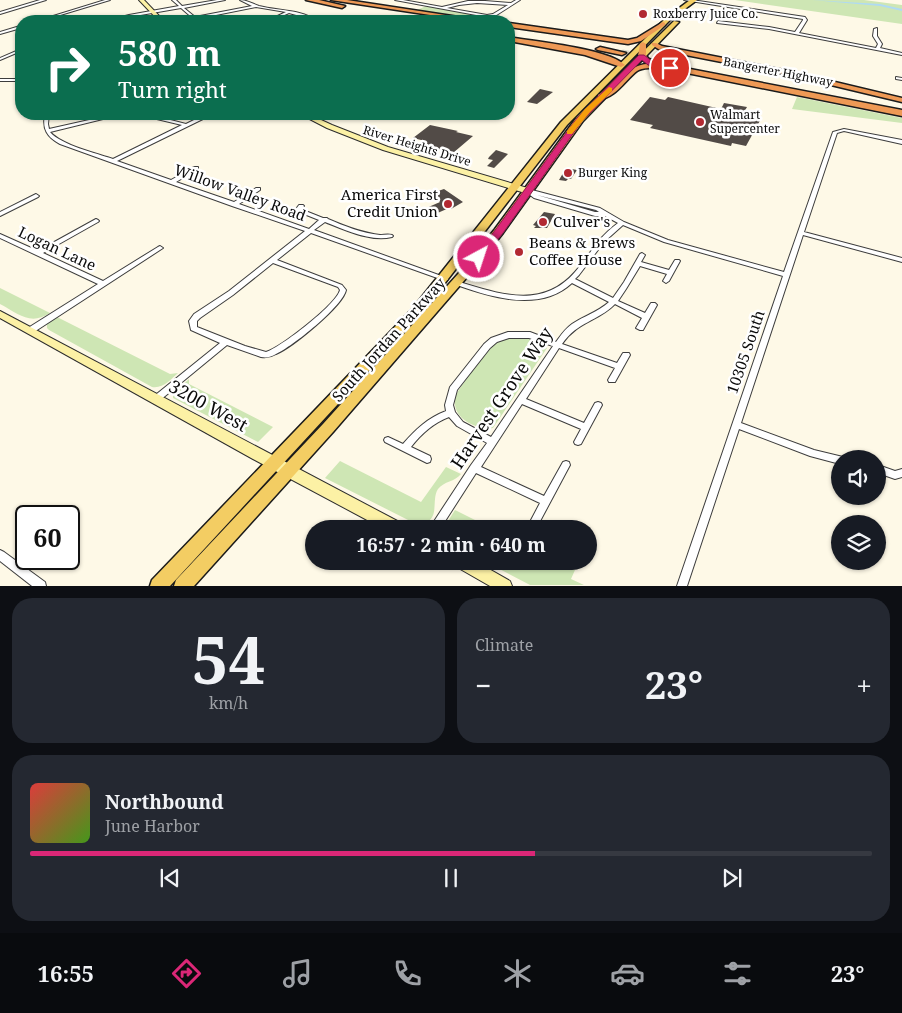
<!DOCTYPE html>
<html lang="en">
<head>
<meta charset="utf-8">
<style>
	:root { --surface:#171b24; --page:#242831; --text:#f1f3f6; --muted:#9ea1a6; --line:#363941; --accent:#db2777 }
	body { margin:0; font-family:"Noto Serif",serif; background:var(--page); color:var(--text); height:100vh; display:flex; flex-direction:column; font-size:19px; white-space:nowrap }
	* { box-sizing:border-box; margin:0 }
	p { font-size:16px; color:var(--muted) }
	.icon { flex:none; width:28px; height:28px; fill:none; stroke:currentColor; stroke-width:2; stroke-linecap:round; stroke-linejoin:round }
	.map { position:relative; height:586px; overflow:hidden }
	.side { display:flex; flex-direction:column; gap:12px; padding:12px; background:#0d0f14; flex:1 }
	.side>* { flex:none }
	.guide { position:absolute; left:15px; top:15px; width:500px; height:105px; border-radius:20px; box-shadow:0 1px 4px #0004; background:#0b6e4f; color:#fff; overflow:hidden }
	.controls { position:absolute; left:831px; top:450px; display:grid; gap:10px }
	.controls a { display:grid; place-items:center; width:55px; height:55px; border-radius:50%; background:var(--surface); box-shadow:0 1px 4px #0004; font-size:25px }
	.speed { position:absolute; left:15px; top:505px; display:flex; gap:10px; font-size:25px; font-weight:700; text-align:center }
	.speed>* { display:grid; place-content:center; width:65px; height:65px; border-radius:50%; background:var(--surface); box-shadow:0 1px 4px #0004; line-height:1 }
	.speed .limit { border:2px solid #111; border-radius:8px; background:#fff; color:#111 }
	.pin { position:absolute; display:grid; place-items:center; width:42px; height:42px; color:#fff; margin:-21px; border:2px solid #fff; border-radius:50%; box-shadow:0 1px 5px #0007 }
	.me { position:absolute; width:55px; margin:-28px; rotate:40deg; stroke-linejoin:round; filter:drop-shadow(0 0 4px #0008) }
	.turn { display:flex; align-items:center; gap:18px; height:105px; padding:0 20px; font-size:22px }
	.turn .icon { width:65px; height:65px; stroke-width:2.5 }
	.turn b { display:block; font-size:35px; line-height:42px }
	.big { font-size:38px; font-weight:700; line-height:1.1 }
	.side .widget { flex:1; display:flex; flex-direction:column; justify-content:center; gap:8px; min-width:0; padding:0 18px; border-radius:20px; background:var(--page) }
	.side .dial { align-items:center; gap:0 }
	.dial b { font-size:65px; line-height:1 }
	.song { display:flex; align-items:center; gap:15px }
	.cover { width:60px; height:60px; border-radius:8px; background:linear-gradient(135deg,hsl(0 70% 55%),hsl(100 70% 35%)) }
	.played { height:5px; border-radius:2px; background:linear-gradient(90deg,var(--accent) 60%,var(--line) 60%) }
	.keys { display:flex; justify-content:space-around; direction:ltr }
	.heat { display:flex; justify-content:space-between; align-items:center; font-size:28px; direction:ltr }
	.side .tiles { flex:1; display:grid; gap:12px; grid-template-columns:1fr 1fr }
	.widget:last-child { grid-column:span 2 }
	.trip { position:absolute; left:305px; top:520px; width:292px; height:50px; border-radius:25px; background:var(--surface); box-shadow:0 1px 4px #0004; font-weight:700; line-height:50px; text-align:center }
	.tabs { display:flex; height:80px; justify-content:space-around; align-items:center; background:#090b0e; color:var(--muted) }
	.tabs .icon { width:35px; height:35px }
	.tabs .active { color:var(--accent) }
	.tabs b { font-size:22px; color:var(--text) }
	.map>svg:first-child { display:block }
	.green { fill:#cee6b4 }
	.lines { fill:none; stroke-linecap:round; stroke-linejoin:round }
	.canal { fill:#afdaf3; fill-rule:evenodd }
	.building { fill:#524b47 }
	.highway-tunnel { stroke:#d9d5c6; stroke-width:7; stroke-dasharray:7 3; stroke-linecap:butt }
	.street-casing { stroke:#3d3d3d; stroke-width:2 }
	.secondary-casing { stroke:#2c2c2c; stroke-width:2 }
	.primary-casing { stroke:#1b1b1b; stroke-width:3 }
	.highway-casing { stroke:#1b1b1b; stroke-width:3 }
	.street { fill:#fff; fill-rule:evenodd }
	.secondary { fill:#fcf1a5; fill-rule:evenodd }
	.primary { fill:#f3cd63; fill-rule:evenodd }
	.highway { fill:#e95; fill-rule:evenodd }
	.route { fill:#db2777; stroke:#8e194d }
	.slow { fill:#f59e0b }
	.poi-dot { fill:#b22932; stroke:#fff; stroke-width:2 }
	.labels { text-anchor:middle; stroke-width:5; stroke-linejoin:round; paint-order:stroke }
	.far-poi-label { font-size:12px; fill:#0a0a0a; stroke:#fff; text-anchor:start }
	.far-street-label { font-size:12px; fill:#0a0a0a; stroke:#fff }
	.street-label { font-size:15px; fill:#0a0a0a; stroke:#fff }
	.poi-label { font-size:15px; fill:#0a0a0a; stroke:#fff; text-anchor:start }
	.near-street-label { font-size:18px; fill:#0a0a0a; stroke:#fff }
</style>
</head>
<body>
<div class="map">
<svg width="902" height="586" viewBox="0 0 902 586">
	<rect width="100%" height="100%" fill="#fef9e7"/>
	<g class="green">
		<polygon points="735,0 864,0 902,5 902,24"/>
		<polygon points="426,6 493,17 505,21 415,11"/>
		<polygon points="797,97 902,118 902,123 792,109"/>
		<path d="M0,288l50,25c-20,13 -31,1 -50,-9z"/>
		<path d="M57,317l113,57 8,-1c-7,6 -15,16 -26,14l-103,-57 -2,-2v-4z"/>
		<path d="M516,337c11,1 23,3 31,11l-54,80c-18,2 -44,-11 -37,-33 2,-6 32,-45 38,-50 7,-5 13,-7 22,-8z"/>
		<polygon points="189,379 189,384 273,427 258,442 173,398 173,394"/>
		<path d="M340,461l81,41 25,-35 15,7c-6,8 -17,7 -23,15 -8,12 5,35 -22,35l-91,-46z"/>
		<polygon points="455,510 493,529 443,529"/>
		<polygon points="484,561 558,561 575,570 571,579 584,585 530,585"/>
	</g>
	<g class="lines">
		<polygon class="canal" points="812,0 880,4 902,9 902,11 880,6"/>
	</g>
	<g class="building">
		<polygon points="540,89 553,92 537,104 527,102"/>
		<polygon points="650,97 665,100 668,97 721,109 724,103 747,107 743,114 762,117 746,146 732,143 731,146 650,128 653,125 630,120"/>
		<polygon points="430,125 458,131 456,132 473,136 453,153 421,144 425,141 413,138"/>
		<polygon points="496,150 508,154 494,168 487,166 493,160 488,159 489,157"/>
		<polygon points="566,168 577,170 571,179 568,179 566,181 559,180"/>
		<polygon points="444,189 463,202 451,209 449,208 433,215 424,209 440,202 429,194"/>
		<polygon points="544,212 555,214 547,228 534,228 536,226 533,225"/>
	</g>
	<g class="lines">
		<polyline class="highway-tunnel" points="622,53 650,58"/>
		<g class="street-casing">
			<g id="street">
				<polygon points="40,0 46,0 0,14 0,12"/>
				<path d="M105,0h5l-53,16 17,4 1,1c-7,0 -15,-4 -21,-3 -6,0 -11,3 -17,3z"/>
				<path d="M172,0h4l6,6 35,-6h8l-41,8 11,9 57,-11 -12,-6c7,0 13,4 19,6 19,5 42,3 58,15h-4l-6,-3 -18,-5 -18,8h-4l19,-9 -30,-5 -60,12 2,1 -2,1 -15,-13 -52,9 -18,4h-5l23,-6 50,-9z"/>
				<path d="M395,0h8l39,7 26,-6h17l26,2 5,-3h4l-25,16 -8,1zM477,3l31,2 -15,9 -6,1 -40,-7 12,-3z"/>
				<polygon points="684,0 692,0 805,17 807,20 799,33 876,48 878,44 873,36 874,29 877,28 877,36 882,44 880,48 902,53 902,55 769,29 717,23 718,21 769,27 795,32 803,20 803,19"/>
				<polygon points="20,26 21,26 21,28 0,34 0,32"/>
				<polygon points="21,49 21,51 0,60 0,58"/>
				<polygon points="896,77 902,78 902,80 896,79"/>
				<rect x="0" y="79" width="21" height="2"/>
				<path d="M45,114h4l-1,10 1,5 58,-13 26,-2 -2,1 -24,3 -57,14c11,13 46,21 63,27l69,-34 -42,-10v-1h7l39,10 20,-10h5v1l-94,46 54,19 23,-13h4v2l-22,13 58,20 22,-14h4v2l-21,14 70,25 10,-9 -20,-8 -3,-3 3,-4h4l1,1 -2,3 1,1 20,8h4l1,1c16,7 34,14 52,16 4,0 8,-1 12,0l1,1 -1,1c-22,5 -47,-7 -67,-15l-11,8 133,48 1,1 -1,1h-4l-132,-47 -34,27 65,25 4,5c-3,16 -54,57 -70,64 -5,3 -9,4 -15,3l-34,-12 -68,56 -3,1 -3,-1 -1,-2 1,-2 67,-54 -29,-13 -2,-9 5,-7 35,-23 76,-60 -73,-25 -172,-62c-13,-7 -18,-15 -15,-30zM273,263l65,24 2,3c-4,15 -59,57 -74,62l-21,-6 -48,-19v-6l3,-3 33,-23z"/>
				<path d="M844,129l58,11v4l-58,-13 -7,2 -33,99 98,26v4l-99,-27 -62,188 73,27 29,7 1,2h-4v5l-30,-8 -71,-27 -52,157h-10l106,-310 -119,-34 -41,-17 -19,17 -25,33 -4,4 38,19 11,-16 16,-28 2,-1 3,2 -4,7 28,8 6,-10h4l1,1 -11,20 -3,2 -3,-2 4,-7 -27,-8 -14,23 -8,12 27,12 6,-10h4l2,2 -14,25h-3l-4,-2 6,-10 -27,-14c-18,18 -37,17 -53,40l55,19 6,-10h6l1,2 -15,27h-6l-1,-2 7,-12 -56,-20 -33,51 58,24 11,-20 3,-1 3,1 1,2 -21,39 -3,1 -3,-1 -1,-2 7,-13 -59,-25 -41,63 63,29 19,-34 3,-1 3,1 1,3 -32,60 -3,1 -3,-1 -2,-3 10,-19 -64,-30 -36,56h-11l42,-64 16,-22 -30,-17 -8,-9c-16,6 -28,17 -38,30l19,9 1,3 -1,3 -3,1 -42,-21 -1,-2 1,-2 3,-1 15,7c13,-15 25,-26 43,-33l-1,-6 5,-18 34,-43 7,-6 17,-6h22l26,10c5,-7 9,-13 16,-18 12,-8 26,-12 37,-22l-37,-19c-32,30 -82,14 -118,1l-1,-1 3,-2c41,12 85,30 119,-9 16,-18 22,-34 43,-49l-13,-7h-10l-61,-18 -8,-6v-2l2,-1 72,19 24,14 44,18 116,32 49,-140zM537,195l59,15 3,2h-4zM509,338h20l24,8 -62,91 -28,-15 -8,-10 -2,-7 4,-15 33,-42 7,-6z"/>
				<polygon points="36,194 39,196 38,197 0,216 0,212"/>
				<polygon points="96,219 98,220 99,221 98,222 43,253 103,281 158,247 160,246 163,248 34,332 28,332 27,330 28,328 98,284 0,238 0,234 38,251"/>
				<polygon points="878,465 895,471 902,469 902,477 895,479 878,473"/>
				<polygon points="0,550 4,552 45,582 46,586 32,586 0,561"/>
			</g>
		</g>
		<g class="secondary-casing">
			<g id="secondary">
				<polygon points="139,0 144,0 164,21 159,21"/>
				<polygon points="300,114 308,114 332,125 388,147 531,189 532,191 528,193 525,193 383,150 327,128"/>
				<polygon points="0,311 403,524 405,529 384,529 253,459 0,318"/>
				<polygon points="453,561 475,561 510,581 512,586 490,586 455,566"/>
			</g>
		</g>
		<g class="primary-casing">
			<g id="primary">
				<polygon points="690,0 697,0 670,20 567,125 421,314 170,586 150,586 152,580 413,308 561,122 666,18"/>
				<polygon points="674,21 679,22 583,121 503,233 475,268 333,432 194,586 174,586 176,580 323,424 467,264 495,229 577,117"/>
			</g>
		</g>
		<g class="highway-casing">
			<g id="highway">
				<polygon points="306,0 319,0 345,6 342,8"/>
				<polygon points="331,0 347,0 485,21 470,21"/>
				<polygon points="663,22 665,23 665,25 641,41 628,44 509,27 509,23 628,40 637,38"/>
				<path d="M509,37c27,5 97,11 116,28l-4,2 -36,-12 -76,-14z"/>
				<path d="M643,42l3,2v12l3,3 10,4 243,47v6l-245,-49c-6,2 -14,0 -20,4 -11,8 -23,29 -39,28v-4c15,-9 33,-31 49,-31l-9,-8 2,-12z"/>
				<polygon points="652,43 656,43 662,46 789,71 902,98 902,102 789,75 660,50 652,45"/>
				<polygon points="600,47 626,53 622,55 598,50 596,49"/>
			</g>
		</g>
		<use href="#street" class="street"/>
		<use href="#secondary" class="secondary"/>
		<use href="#primary" class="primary"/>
		<use href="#highway" class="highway"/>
	</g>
	<polygon class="route" points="639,55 644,55 653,62 674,68 670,70 648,65 642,60 582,121 503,233 482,259 475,259 473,257 475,255 496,229 577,118"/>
	<polygon class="slow" points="609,87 612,88 612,91 590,112 572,134 567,134 567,131 585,109"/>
	<g class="poi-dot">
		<circle cx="643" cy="14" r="5"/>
		<circle cx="700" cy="122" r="5"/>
		<circle cx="568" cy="173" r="5"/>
		<circle cx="448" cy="204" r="5"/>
		<circle cx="543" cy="222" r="5"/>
		<circle cx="519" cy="252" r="5"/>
	</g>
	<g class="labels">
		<g class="far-poi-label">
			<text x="653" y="18">Roxberry Juice Co.</text>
			<text x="710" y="119">Walmart<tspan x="710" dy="14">Supercenter</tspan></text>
			<text x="578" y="177">Burger King</text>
		</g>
		<g class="far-street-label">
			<text transform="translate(778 72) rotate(11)" y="4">Bangerter Highway</text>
			<text transform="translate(417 146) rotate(17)" y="4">River Heights Drive</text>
		</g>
		<g class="street-label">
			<text transform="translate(240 193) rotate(20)" y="5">Willow Valley Road</text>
			<text transform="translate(57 249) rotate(25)" y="5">Logan Lane</text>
			<text transform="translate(389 340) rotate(-48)" y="5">South Jordan Parkway</text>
			<text transform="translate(746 352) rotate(-71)" y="5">10305 South</text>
		</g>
		<g class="poi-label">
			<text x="438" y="200" text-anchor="end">America First<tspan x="438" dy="17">Credit Union</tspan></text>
			<text x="553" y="227">Culver's</text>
			<text x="529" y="248">Beans &amp; Brews<tspan x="529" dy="17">Coffee House</tspan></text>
		</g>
		<g class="near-street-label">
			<text transform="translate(502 398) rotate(-56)" y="6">Harvest Grove Way</text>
			<text transform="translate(208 406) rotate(29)" y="6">3200 West</text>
		</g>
	</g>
</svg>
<div class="controls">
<a><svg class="icon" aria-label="sound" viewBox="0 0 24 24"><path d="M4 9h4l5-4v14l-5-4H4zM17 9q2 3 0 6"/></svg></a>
<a><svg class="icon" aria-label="layers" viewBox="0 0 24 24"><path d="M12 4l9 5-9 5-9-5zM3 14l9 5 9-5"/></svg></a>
</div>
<div class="speed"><div class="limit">60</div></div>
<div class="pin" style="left:670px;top:68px;background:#d93025"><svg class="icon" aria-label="arrive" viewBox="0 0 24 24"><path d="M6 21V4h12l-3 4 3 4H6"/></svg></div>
<svg class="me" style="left:479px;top:257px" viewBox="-20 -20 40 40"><circle r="17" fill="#db2777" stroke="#fff" stroke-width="3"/><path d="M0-11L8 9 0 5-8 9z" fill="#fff"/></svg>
<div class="trip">16:57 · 2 min · 640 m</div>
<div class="guide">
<div class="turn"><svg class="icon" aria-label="right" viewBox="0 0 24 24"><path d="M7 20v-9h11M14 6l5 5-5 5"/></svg><div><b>580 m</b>Turn right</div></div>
</div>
</div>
<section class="side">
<div class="tiles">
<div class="widget dial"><b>54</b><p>km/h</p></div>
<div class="widget"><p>Climate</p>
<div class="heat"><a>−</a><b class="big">23°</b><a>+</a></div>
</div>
<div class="widget">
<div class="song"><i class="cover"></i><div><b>Northbound</b><p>June Harbor</p></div></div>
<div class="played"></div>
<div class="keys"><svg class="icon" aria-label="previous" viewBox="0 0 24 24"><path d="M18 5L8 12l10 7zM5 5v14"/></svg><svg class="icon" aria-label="pause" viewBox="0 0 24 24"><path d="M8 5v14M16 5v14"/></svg><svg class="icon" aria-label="next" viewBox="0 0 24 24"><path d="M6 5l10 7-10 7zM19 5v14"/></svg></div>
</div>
</div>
</section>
<nav class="tabs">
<b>16:55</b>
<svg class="icon active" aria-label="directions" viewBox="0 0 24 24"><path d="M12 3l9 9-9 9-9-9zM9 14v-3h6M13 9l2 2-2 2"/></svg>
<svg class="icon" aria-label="music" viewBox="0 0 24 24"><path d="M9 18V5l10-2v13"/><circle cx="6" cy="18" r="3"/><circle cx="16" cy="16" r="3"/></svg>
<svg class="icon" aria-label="phone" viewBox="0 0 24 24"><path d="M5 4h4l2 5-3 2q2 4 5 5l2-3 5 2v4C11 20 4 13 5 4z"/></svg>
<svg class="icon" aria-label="climate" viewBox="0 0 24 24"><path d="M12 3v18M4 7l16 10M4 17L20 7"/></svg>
<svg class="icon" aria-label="car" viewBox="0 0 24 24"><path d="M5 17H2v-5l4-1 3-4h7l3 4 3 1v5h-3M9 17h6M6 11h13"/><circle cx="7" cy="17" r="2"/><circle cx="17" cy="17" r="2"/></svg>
<svg class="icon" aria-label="filters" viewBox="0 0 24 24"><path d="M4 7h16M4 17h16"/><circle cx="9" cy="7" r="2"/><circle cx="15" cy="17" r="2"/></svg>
<b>23°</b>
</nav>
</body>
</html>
